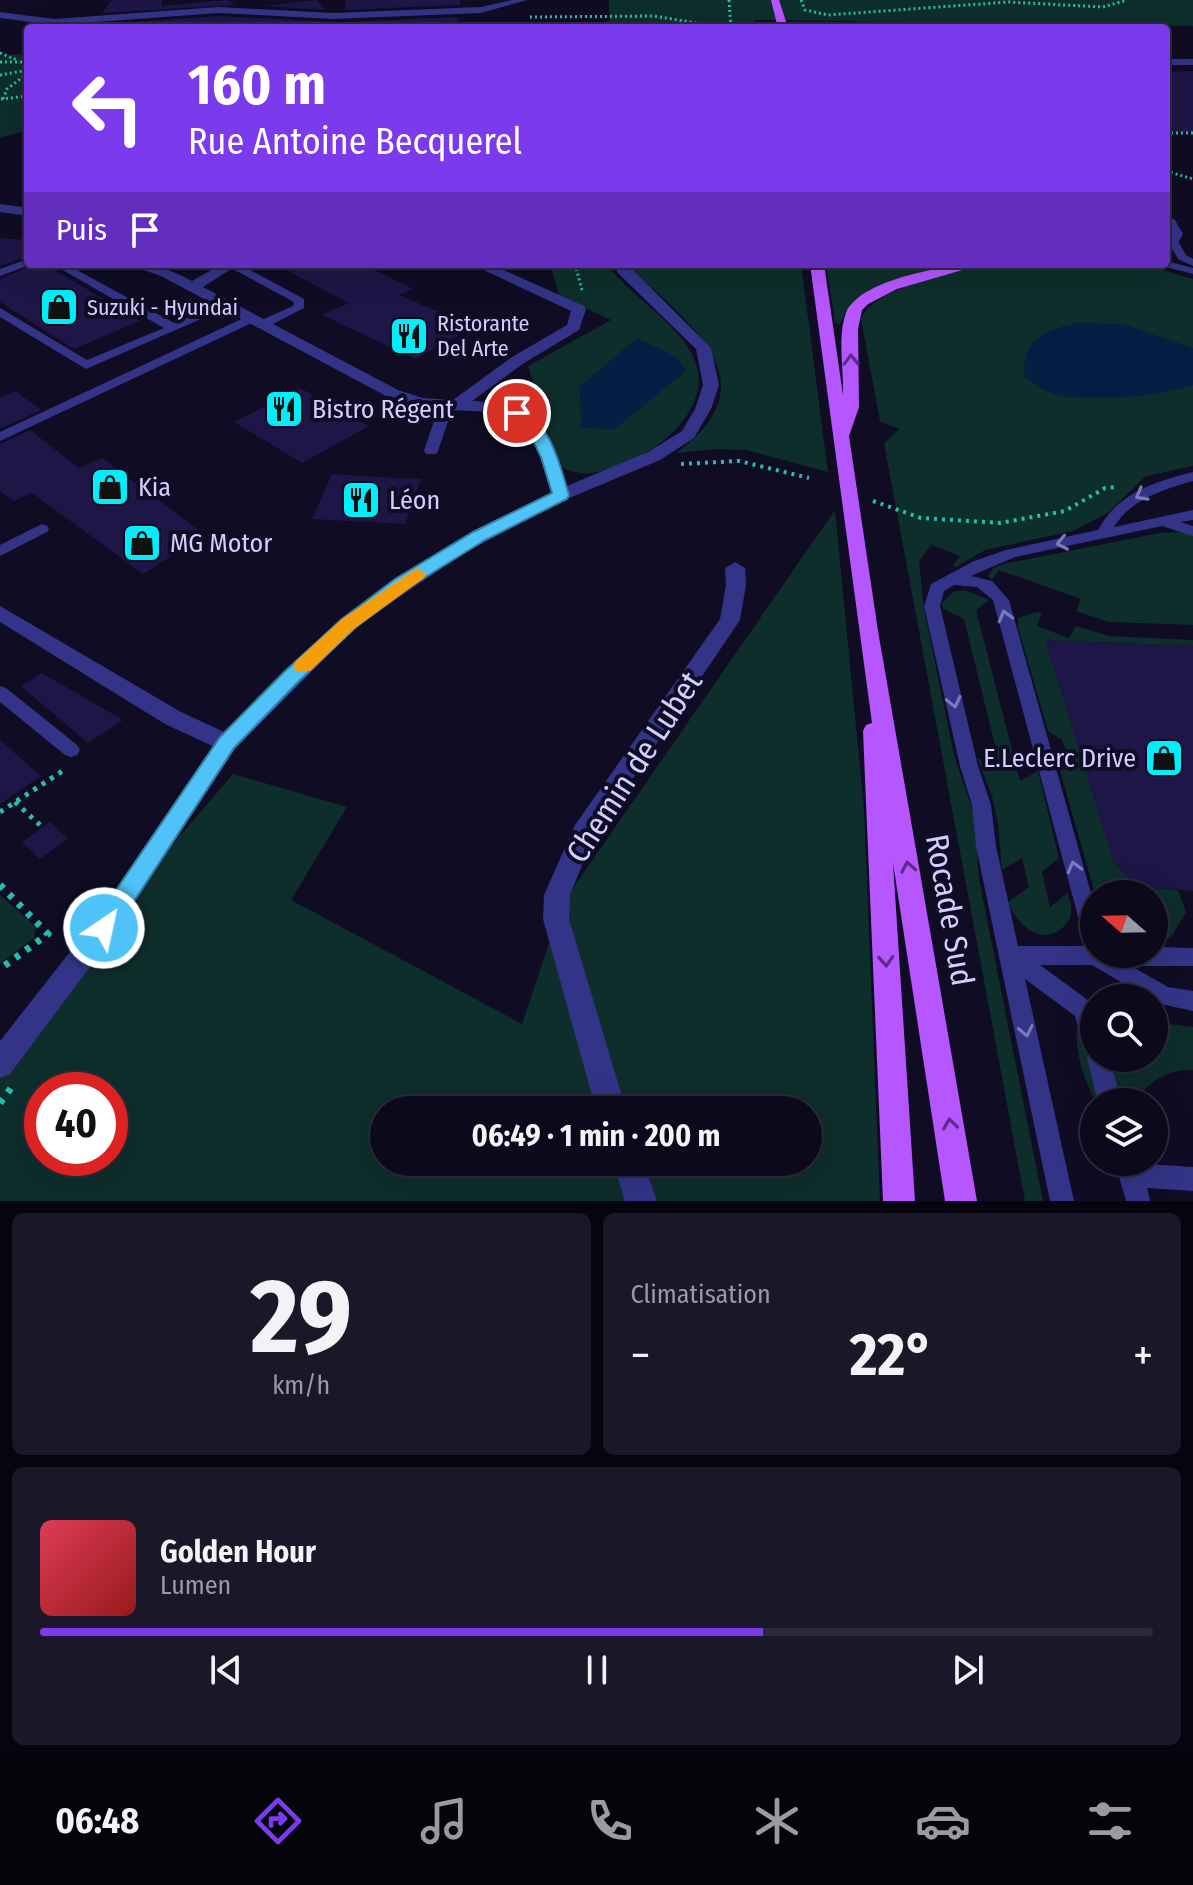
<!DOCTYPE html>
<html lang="fr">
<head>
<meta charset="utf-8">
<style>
	:root { --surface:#0b091b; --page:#191728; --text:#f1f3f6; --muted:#9a9aa3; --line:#2b2a3a; --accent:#7c3aed }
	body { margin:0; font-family:"Fira Sans Condensed",sans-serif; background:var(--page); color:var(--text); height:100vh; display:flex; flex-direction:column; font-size:30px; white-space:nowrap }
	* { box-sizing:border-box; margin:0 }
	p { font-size:26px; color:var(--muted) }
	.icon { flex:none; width:44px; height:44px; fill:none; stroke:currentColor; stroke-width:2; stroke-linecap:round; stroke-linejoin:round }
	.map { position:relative; height:1201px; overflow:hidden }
	.drawer { display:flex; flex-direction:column; gap:12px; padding:12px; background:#06050f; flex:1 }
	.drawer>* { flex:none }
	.banner { position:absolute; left:24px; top:24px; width:1146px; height:244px; border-radius:8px; box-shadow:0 8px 32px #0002,0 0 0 2px var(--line); background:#7c3aed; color:#fff; overflow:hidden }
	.needle { width:52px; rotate:290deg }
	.fabs { position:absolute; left:1080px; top:880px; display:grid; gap:16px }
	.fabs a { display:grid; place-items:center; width:88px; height:88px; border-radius:50%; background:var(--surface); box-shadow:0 8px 32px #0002,0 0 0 2px var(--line); font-size:40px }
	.speed { position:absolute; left:24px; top:1072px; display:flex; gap:16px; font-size:40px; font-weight:700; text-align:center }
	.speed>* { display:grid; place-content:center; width:104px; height:104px; border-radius:50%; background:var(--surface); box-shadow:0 8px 32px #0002,0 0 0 2px var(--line); line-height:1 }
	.speed .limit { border:12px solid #d22; background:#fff; color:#111 }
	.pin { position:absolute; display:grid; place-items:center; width:68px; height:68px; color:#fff; margin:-34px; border:4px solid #fff; border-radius:50%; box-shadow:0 2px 8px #0007 }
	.me { position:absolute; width:88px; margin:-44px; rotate:34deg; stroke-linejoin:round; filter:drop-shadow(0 0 6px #0008) }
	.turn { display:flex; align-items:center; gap:28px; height:168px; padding:0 32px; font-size:36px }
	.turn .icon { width:104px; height:104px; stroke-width:2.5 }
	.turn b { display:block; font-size:56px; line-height:68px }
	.then { display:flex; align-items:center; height:76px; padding:0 32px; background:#0003; gap:16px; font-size:30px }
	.big { font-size:60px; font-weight:700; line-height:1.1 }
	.drawer .tile { flex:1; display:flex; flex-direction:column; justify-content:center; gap:12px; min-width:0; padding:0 28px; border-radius:12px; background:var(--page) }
	.drawer .dial { align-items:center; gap:0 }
	.dial b { font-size:104px; line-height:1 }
	.song { display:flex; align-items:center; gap:24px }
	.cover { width:96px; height:96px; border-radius:12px; background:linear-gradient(135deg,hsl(350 70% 55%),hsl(0 70% 35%)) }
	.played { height:8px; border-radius:4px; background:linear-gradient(90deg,var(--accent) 65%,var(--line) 65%) }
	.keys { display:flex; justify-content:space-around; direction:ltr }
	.heat { display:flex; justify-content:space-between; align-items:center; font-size:44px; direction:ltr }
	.drawer .tiles { flex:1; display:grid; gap:12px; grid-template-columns:1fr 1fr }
	.tile:last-child { grid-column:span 2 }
	.trip { position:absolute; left:370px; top:1096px; width:452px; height:80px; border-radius:40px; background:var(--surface); box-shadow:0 8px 32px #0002,0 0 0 2px var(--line); font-weight:700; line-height:80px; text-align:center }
	.tabs { display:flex; height:128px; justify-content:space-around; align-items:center; background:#04040b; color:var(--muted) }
	.tabs .icon { width:56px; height:56px }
	.tabs .current { color:var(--accent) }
	.tabs b { font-size:36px; color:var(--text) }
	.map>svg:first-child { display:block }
	.green { fill:#0e2e2b; fill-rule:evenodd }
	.water { fill:#051f44 }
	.building { fill:#1e1646 }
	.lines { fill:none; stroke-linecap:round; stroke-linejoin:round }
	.path-far3 { stroke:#24beac; stroke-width:3; stroke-dasharray:2 3; stroke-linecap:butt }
	.path-far2 { stroke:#24beac; stroke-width:4; stroke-dasharray:3 5; stroke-linecap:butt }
	.path-far1 { stroke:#24beac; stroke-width:5; stroke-dasharray:4 6; stroke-linecap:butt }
	.path { stroke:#24beac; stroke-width:7; stroke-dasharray:5 8; stroke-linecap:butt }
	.service { fill:#333487; fill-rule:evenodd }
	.minor { fill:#333487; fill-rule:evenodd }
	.tertiary { fill:#333487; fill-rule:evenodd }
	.primary { fill:#b656ff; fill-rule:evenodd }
	.oneway { stroke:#5a2d87 }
	.oneway2 { stroke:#7b7abd }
	.route { fill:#4fc3f7; stroke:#337fa1; stroke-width:2 }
	.slow { fill:#f59e0b }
	.labels { text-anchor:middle; stroke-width:8; stroke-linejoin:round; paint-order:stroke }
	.far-poi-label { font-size:22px; fill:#d2cfff; stroke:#0f0c24; text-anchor:start }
	.poi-label { font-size:26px; fill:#d2cfff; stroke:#0f0c24; text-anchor:start }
	.near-street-label { font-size:32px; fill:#d2cfff; stroke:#0f0c24 }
</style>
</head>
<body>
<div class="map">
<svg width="1193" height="1201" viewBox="0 0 1193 1201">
	<rect width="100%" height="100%" fill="#0f0c24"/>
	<g class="green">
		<polygon points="609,0 1193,0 1193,26 755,20 749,28 610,28"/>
		<polygon points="28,54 28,130 0,138 0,55"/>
		<path d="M550,264h57c30,44 122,83 82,148 -13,21 -34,37 -56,47 -26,12 -49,22 -75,6l-30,-99 83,-46 -52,-25z"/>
		<path d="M631,264h170l27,208 -82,-22 -29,-1 -41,4c96,-70 17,-126 -40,-180z"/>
		<polygon points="826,264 961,264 869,290 852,303 839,325 835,322"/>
		<path d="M992,264h150l51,15v187l-47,10 -37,36 -36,19 -88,19 -29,17 -3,-1 7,-10 -29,-11 -12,17 5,47 30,146 20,59 5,65 64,322h-18l-141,-758 15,-14 -19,-8 -19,-101c12,-34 97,-49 131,-56z"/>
		<path d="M835,510l29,299 16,392h-880v-154l233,-273 114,33 -56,93 231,124 40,-120zM42,1090h68v68h-68zM384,1110h424v52h-424z"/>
		<polygon points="1181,532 1193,535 1193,625 1109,622 1076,611 1081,599 999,570 992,580 988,576 993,568 1003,564 1160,533"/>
		<path d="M965,590l24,10 -13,10 44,171 18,-10 21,87 -17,14 8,35 18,-14c1,6 4,13 3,19 0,6 -4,12 -9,16 -22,19 -46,-5 -54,-26l21,-15 -7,-29 -20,12 -4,-45 -6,-29 -15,-38 24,12 -37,-151 -21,-10 -1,-6 11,-11z"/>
		<path d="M1037,612l5,1 -5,13 32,12 7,-12 33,10 84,4v6l-147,-6 68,223c17,22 37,26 64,27l8,22 -14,24 -8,5 -10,-1v-46h-59l-38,-134 14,5 -9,-25 -14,-9 -30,-104v-9z"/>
		<polygon points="0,895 36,927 34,938 0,964"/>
		<path d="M1081,1017l13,41h60v-36l39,5v43c-27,-1 -43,12 -60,32h-35c-14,-15 -29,-68 -17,-85z"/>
	</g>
	<g class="water">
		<path d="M1077,323l46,1 70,24v37c-34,12 -87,15 -123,12 -17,-1 -33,-10 -45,-20 -5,-37 20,-47 52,-54z"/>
		<polygon points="637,338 677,357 686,371 615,429 581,428 580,386"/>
	</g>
	<g class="building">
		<polygon points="112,0 162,0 162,6 227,0 235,5 102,13"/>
		<polygon points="317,0 326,10 263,6"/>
		<polygon points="346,0 460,0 460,5 345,10"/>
		<polygon points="219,16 337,22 342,27 343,22 458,17 457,28 89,28 92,25"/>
		<polygon points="1193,71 1193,132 1166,132 1166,72"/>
		<polygon points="0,238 28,240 28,256 0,266"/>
		<polygon points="35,264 45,264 140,321 74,349 0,302 0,279"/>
		<polygon points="275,264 363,264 413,289 399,295 446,315 437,320 448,324 442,327 459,335 415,359 322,315 349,303"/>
		<polygon points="300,388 369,426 302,463 234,422"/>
		<polygon points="15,391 41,410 0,429 0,398"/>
		<polygon points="30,430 79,468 102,458 205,535 143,574 32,493 14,501 0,491 0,444"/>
		<polygon points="332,474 394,478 421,479 405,524 312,519"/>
		<polygon points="1045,640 1193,646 1193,891 1146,887 1129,879 1114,863"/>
		<polygon points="42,673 123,720 88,743 21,686"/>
		<polygon points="0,740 41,776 0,804"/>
		<polygon points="50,822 68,839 40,859 22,842"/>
	</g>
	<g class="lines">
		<g class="path-far3">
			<polyline points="729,0 731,28"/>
			<polyline points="801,0 805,10 828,15 1008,2 1103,7 1127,0"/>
			<polyline points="530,17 654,16 727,28"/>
			<polyline points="0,53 17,60"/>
			<polyline points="0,62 28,62"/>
			<polyline points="0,75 28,70"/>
			<polyline points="1,99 28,96"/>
			<polyline points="3,99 7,89 28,73"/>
			<polyline points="1166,133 1193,133"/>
			<polyline points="1166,171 1193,179"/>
			<polyline points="575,264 582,290"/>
		</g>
		<g class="path-far2">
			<polyline points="681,464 739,461 809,478"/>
			<polyline points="873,501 921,518 1000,523 1065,511 1105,488 1118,487"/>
		</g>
		<g class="path-far1">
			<polyline points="15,802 40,825"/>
			<polyline points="0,812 64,770"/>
		</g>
		<g class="path">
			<polyline points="0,885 48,934 0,969"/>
			<polyline points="0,1103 11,1088"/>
		</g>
		<g class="service">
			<polygon points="1170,241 1178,241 1186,255 1193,259 1193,266 1178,259 1169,243"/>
			<polygon points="28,259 28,264 32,264 0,276 0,269"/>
			<polygon points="1166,261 1193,268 1193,274 1162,266 1160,264 1166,264"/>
			<polygon points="52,264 66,264 174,323 223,303 233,305 86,369 0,317 0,308 87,360 164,328"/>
			<polygon points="228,264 239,264 304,299 304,308 265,328 257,328 257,322 293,306 294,302 229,267"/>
			<polygon points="250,315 254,316 254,322 0,441 0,432"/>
			<polygon points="446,402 453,406 438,451 436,454 426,454 424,451 439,406"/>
			<path d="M1193,472v9c-30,9 -61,17 -79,46l79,-17v10l-13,2 13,4v10l-31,-10 -147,31 -44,19 21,5 17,19 85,304v50h60v-7l39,1v18h-62l37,21 25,4v20l-37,-8 -2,-5h-6l-56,-33h-52l52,38 2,5v50h15l13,44h-24l-11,-44 2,-4 -6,-9 -8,-29 -50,-37 49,222h-24l-74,-355 -4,-41 -12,-39 -36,-160 7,-22 43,-23 32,-11 92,-20c20,-37 56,-48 95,-58zM954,585l23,2 16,13 93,346h-68l-22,-100 -5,-41 -13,-39 -38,-160 4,-15z"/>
			<polygon points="42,524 47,526 49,529 47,532 0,556 0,545"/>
			<polygon points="0,686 6,688 77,745 80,750 77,755 71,757 65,755 0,702"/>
			<polygon points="1115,1162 1193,1167 1193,1191 1147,1188 1150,1201 1126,1201"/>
		</g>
		<g class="minor">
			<polygon points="512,0 527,0 481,13 333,19 219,13 54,25 0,18 0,12 54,19 219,7 333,13 481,7"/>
			<rect x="1166" y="59" width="27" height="6"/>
			<polygon points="0,204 28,208 28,216 0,212"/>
			<path d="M126,264c25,0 44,5 66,17l30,-17h17l-36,23 195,103 25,8 30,2 59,-43 55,-32 4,-14 -100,-47h19l94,42 2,3 -7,21 -55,33 -52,38c74,3 79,31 98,94l-3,4h-12l-22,-62 -18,-19 -20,-6 -68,-3 -41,-13 -225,-120z"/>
			<polygon points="735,562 745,568 746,585 740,620 594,836 570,895 569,919 626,1110 596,1110 543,919 544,895 575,825 720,619 726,585 725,568"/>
			<polygon points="0,606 181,712 235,737 238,743 235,749 227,752 219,749 165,724 0,622"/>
			<polygon points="613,1162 643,1162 657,1201 625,1201"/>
		</g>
		<g class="tertiary">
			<polygon points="1166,214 1175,220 1183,234 1175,248 1166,253 1169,234"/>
			<polygon points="613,264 627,264 711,348 719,385 711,409 694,438 660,460 567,499 462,554 355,628 235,749 113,936 10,1074 0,1078 0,1041 95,920 219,737 341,618 448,546 555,491 648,452 682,431 695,409 703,385 696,349 618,273"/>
		</g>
		<g class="primary">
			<polygon points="771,0 779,0 788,28 778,28"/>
			<path d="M810,264h14l19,131c1,-26 -6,-57 3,-82 13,-34 104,-49 137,-49l-86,25 -29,15 -6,6 -4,19 1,78 -10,29 29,195 99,570h-32l-52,-338 22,338h-32l-20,-470 3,-6 6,-2z"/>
		</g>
	</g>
	<defs><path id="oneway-chevron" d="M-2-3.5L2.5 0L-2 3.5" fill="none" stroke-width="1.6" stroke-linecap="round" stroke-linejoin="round" transform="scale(2)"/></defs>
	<g class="oneway">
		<use href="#oneway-chevron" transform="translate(851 360) rotate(-91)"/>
		<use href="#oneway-chevron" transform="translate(908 867) rotate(-100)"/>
		<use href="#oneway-chevron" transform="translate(886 961) rotate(87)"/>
		<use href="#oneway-chevron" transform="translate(950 1124) rotate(-98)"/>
	</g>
	<g class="oneway2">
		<use href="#oneway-chevron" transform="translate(1141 495) rotate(151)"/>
		<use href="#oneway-chevron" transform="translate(1062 543) rotate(168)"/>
		<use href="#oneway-chevron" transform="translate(1005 616) rotate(-105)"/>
		<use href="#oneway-chevron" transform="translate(954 702) rotate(77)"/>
		<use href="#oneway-chevron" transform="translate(1074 867) rotate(-105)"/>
		<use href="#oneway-chevron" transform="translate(1026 1031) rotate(78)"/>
	</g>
	<path class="route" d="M517,409c33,10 43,57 52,86l-2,4 -82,41 -77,48 -53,40 -57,54 -64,66 -122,187 -8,3 -9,-3 -3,-7 3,-7 125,-184 64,-65 58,-53 53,-40 78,-47 79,-39 -11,-36 -13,-27 -19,-17z"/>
	<polygon class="slow" points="417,568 426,574 424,578 355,628 310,671 296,671 293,666 296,661 342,619"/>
	<defs>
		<g id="shop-square" transform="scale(2)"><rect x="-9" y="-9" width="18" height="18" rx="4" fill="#00eefa" stroke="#0f0c24"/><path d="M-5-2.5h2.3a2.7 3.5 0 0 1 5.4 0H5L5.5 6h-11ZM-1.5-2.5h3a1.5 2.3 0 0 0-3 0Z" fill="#111"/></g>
		<g id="restaurant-square" transform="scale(2)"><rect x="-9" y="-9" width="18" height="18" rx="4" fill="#00eefa" stroke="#0f0c24"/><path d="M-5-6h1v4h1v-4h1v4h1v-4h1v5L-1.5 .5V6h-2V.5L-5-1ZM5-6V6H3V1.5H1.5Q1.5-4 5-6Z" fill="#111"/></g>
	</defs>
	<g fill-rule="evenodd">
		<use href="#shop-square" x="59" y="307"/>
		<use href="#restaurant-square" x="409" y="336"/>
		<use href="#restaurant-square" x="284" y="409"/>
		<use href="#shop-square" x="110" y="487"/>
		<use href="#restaurant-square" x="361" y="500"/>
		<use href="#shop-square" x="142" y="543"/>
		<use href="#shop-square" x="1164" y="758"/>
	</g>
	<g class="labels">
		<g class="far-poi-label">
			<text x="87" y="315">Suzuki - Hyundai</text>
			<text x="437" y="331">Ristorante<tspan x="437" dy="25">Del Arte</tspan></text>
		</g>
		<g class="poi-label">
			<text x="312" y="418">Bistro Régent</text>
			<text x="138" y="496">Kia</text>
			<text x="389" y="509">Léon</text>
			<text x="170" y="552">MG Motor</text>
			<text x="1136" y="767" text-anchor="end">E.Leclerc Drive</text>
		</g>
		<g class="near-street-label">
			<text transform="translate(634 767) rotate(-57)" y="11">Chemin de Lubet</text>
			<text transform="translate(950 910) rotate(80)" y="11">Rocade Sud</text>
		</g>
	</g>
</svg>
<div class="fabs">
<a><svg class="needle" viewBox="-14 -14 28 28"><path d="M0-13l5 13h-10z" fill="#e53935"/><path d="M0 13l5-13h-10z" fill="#9a9aa3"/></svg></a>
<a><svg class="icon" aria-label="search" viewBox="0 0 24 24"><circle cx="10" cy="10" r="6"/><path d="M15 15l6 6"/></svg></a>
<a><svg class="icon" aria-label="layers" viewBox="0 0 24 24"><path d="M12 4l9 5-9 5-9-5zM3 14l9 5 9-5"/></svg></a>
</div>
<div class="speed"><div class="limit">40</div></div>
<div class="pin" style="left:517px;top:413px;background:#d93025"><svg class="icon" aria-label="arrive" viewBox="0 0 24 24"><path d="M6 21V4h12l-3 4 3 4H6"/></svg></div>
<svg class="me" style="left:104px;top:928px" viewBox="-20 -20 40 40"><circle r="17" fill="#4fc3f7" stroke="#fff" stroke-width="3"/><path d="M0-11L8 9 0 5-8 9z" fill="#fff"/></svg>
<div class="trip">06:49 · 1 min · 200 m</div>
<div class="banner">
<div class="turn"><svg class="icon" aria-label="left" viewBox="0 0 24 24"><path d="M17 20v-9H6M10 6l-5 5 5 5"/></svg><div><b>160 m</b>Rue Antoine Becquerel</div></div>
<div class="then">Puis<svg class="icon" aria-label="arrive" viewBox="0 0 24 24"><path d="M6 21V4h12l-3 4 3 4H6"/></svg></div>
</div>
</div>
<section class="drawer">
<div class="tiles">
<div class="tile dial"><b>29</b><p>km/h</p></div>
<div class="tile"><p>Climatisation</p>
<div class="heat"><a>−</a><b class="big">22°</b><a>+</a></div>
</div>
<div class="tile">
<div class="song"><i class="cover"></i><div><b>Golden Hour</b><p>Lumen</p></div></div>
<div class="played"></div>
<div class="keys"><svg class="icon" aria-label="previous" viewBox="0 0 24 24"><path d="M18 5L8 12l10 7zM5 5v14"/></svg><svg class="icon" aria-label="pause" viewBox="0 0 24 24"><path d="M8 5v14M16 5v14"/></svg><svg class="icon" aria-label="next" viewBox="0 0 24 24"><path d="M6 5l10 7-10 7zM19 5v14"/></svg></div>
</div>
</div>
</section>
<nav class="tabs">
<b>06:48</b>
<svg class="icon current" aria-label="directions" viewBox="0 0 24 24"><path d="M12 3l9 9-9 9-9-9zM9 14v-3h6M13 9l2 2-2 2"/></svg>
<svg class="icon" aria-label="music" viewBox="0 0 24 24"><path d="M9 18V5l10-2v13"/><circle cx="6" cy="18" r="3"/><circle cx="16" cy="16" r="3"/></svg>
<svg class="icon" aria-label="phone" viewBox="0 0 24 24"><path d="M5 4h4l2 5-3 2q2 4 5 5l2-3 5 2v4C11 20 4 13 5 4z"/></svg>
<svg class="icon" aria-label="climate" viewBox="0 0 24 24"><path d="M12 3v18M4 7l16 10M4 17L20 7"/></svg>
<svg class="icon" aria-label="car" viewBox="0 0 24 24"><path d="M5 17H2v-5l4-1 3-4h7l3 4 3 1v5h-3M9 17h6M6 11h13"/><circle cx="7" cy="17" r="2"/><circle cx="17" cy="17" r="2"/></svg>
<svg class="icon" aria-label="filters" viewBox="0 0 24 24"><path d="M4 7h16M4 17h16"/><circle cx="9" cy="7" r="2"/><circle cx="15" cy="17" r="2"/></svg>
</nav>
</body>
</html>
